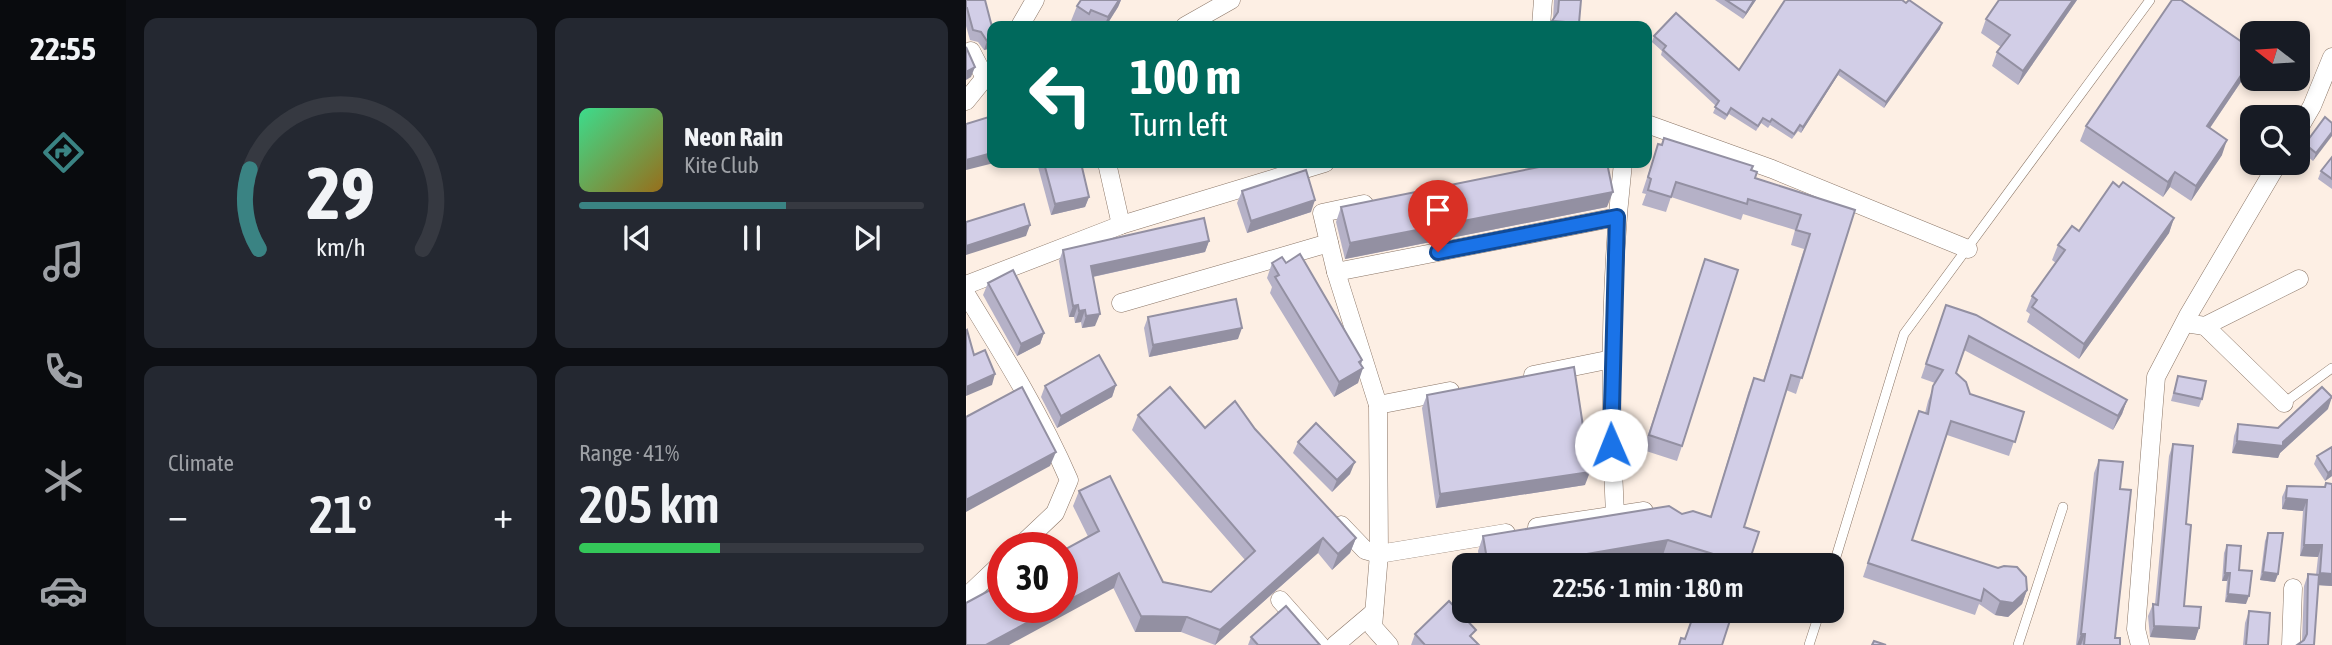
<!DOCTYPE html>
<html lang="en">
<head>
<meta charset="utf-8">
<style>
	:root { --surface:#171b24; --page:#242831; --text:#f1f3f6; --muted:#9ea1a6; --line:#363941; --accent:#3a8383 }
	body { margin:0; font-family:"Asap Condensed",sans-serif; background:var(--page); color:var(--text); height:100vh; display:flex; flex-direction:column; font-size:26px; white-space:nowrap }
	* { box-sizing:border-box; margin:0 }
	p { font-size:23px; color:var(--muted) }
	.icon { flex:none; width:38px; height:38px; fill:none; stroke:currentColor; stroke-width:2; stroke-linecap:round; stroke-linejoin:round }
	.map { position:relative; flex:1; overflow:hidden }
	.panel { display:flex; flex-direction:column; gap:18px; padding:18px; background:#0d0f14; width:840px }
	.panel>* { flex:none }
	.guide { position:absolute; left:21px; top:21px; width:665px; height:147px; border-radius:14px; box-shadow:0 4px 10px #0003; background:#00695c; color:#fff; overflow:hidden }
	.needle { width:46px; rotate:287deg }
	.tools { position:absolute; left:1274px; top:21px; display:grid; gap:14px }
	.tools a { display:grid; place-items:center; width:70px; height:70px; border-radius:14px; background:var(--surface); box-shadow:0 4px 10px #0003; font-size:35px }
	.speed { position:absolute; left:21px; top:532px; display:flex; gap:14px; font-size:35px; font-weight:700; text-align:center }
	.speed>* { display:grid; place-content:center; width:91px; height:91px; border-radius:50%; background:var(--surface); box-shadow:0 4px 10px #0003; line-height:1 }
	.speed .limit { border:10px solid #d22; background:#fff; color:#111 }
	.pin { position:absolute; display:grid; place-items:center; width:60px; height:60px; color:#fff; margin:-72px -30px; border-radius:50% 50% 50% 0; rotate:-45deg; box-shadow:0 0 7px #0007 }
	.pin .icon { rotate:45deg }
	.me { position:absolute; width:77px; margin:-38px; rotate:359deg; stroke-linejoin:round; filter:drop-shadow(0 0 5px #0008) }
	.turn { display:flex; align-items:center; gap:24px; height:147px; padding:0 28px; font-size:32px }
	.turn .icon { width:91px; height:91px; stroke-width:2.5 }
	.turn b { display:block; font-size:49px; line-height:60px }
	.big { font-size:52px; font-weight:600; line-height:1.1 }
	.panel .tile { flex:1; display:flex; flex-direction:column; justify-content:center; gap:10px; min-width:0; padding:0 24px; border-radius:14px; background:var(--page) }
	.panel .dial { align-items:center; gap:0 }
	.dial svg { height:182px; overflow:visible; fill:none; stroke:var(--line); stroke-width:7; stroke-linecap:round; text-anchor:middle }
	.dial text { fill:var(--text); stroke:none }
	.song { display:flex; align-items:center; gap:21px }
	.cover { width:84px; height:84px; border-radius:10px; background:linear-gradient(135deg,hsl(150 70% 55%),hsl(40 70% 35%)) }
	.played { height:7px; border-radius:4px; background:linear-gradient(90deg,var(--accent) 60%,var(--line) 60%) }
	.keys { display:flex; justify-content:space-around; direction:ltr }
	.heat { display:flex; justify-content:space-between; align-items:center; font-size:38px; direction:ltr }
	.charge { height:10px; border-radius:5px; background:linear-gradient(90deg,#34c759 41%,var(--line) 0) }
	.panel .tiles { flex:1; display:grid; gap:18px; grid-template-columns:repeat(2,1fr) }
	.trip { position:absolute; left:486px; top:553px; width:392px; height:70px; border-radius:14px; background:var(--surface); box-shadow:0 4px 10px #0003; font-weight:600; line-height:70px; text-align:center }
	main { display:flex; flex:1; min-height:0 }
	.tab-bar { display:flex; flex-direction:column; width:126px; justify-content:space-around; align-items:center; background:#090b0e; color:var(--muted) }
	.tab-bar .icon { width:49px; height:49px }
	.tab-bar .selected { color:var(--accent) }
	.tab-bar b { font-size:32px; color:var(--text) }
	.map>svg:first-child { display:block }
	.lines { fill:none; stroke-linecap:round; stroke-linejoin:round }
	.service-casing { stroke:#8a7566; stroke-width:10 }
	.minor-casing { stroke:#8a7566; stroke-width:19 }
	.service { stroke:#fff; stroke-width:9 }
	.minor { stroke:#fff; stroke-width:18 }
	.wall { fill:#b5b1c7 }
	.shaded-wall { fill:#9390a2 }
	.building { fill:#d2cee7; stroke:#9390a2; stroke-width:2 }
	.route-casing { stroke:#114b97; stroke-width:18 }
	.route { stroke:#1a73e8; stroke-width:12 }
</style>
</head>
<body>
<main>
<nav class="tab-bar">
<b>22:55</b>
<svg class="icon selected" aria-label="directions" viewBox="0 0 24 24"><path d="M12 3l9 9-9 9-9-9zM9 14v-3h6M13 9l2 2-2 2"/></svg>
<svg class="icon" aria-label="music" viewBox="0 0 24 24"><path d="M9 18V5l10-2v13"/><circle cx="6" cy="18" r="3"/><circle cx="16" cy="16" r="3"/></svg>
<svg class="icon" aria-label="phone" viewBox="0 0 24 24"><path d="M5 4h4l2 5-3 2q2 4 5 5l2-3 5 2v4C11 20 4 13 5 4z"/></svg>
<svg class="icon" aria-label="climate" viewBox="0 0 24 24"><path d="M12 3v18M4 7l16 10M4 17L20 7"/></svg>
<svg class="icon" aria-label="car" viewBox="0 0 24 24"><path d="M5 17H2v-5l4-1 3-4h7l3 4 3 1v5h-3M9 17h6M6 11h13"/><circle cx="7" cy="17" r="2"/><circle cx="17" cy="17" r="2"/></svg>
</nav>
<section class="panel">
<div class="tiles">
<div class="tile dial"><svg viewBox="0 0 100 80">
<path d="M14 69A42 42 0 1 1 86 69"/>
<path d="M14 69A42 42 0 0 1 10 34" stroke="#3a8383"/>
<text x="50" y="56" font-size="32" font-weight="700">29</text>
<text x="50" y="72" font-size="11">km/h</text>
</svg></div>
<div class="tile">
<div class="song"><i class="cover"></i><div><b>Neon Rain</b><p>Kite Club</p></div></div>
<div class="played"></div>
<div class="keys"><svg class="icon" aria-label="previous" viewBox="0 0 24 24"><path d="M18 5L8 12l10 7zM5 5v14"/></svg><svg class="icon" aria-label="pause" viewBox="0 0 24 24"><path d="M8 5v14M16 5v14"/></svg><svg class="icon" aria-label="next" viewBox="0 0 24 24"><path d="M6 5l10 7-10 7zM19 5v14"/></svg></div>
</div>
<div class="tile"><p>Climate</p>
<div class="heat"><a>−</a><b class="big">21°</b><a>+</a></div>
</div>
<div class="tile"><p>Range · 41%</p><b class="big">205 km</b><div class="charge"></div></div>
</div>
</section>
<div class="map">
<svg width="1366" height="645" viewBox="0 0 1366 645">
	<rect width="100%" height="100%" fill="#fdefe4"/>
	<g class="lines">
		<g class="service-casing">
			<g id="service">
				<polyline points="1318,403 1366,368"/>
				<polyline points="866,570 938,334 1184,0"/>
				<polyline points="843,645 854,611"/>
				<polyline points="1052,645 1097,507"/>
			</g>
		</g>
		<g class="minor-casing">
			<g id="minor">
				<polyline points="54,26 69,0"/>
				<polyline points="219,26 265,0"/>
				<polyline points="575,26 577,0"/>
				<polyline points="5,51 19,78"/>
				<polyline points="0,101 26,69"/>
				<polyline points="681,124 806,169 1002,249"/>
				<polyline points="1332,130 1346,106 1366,57"/>
				<polyline points="141,163 155,225"/>
				<polyline points="398,204 356,213 370,272 412,405 413,554 407,627 423,645"/>
				<polyline points="370,272 651,217"/>
				<polyline points="0,285 155,225 359,163"/>
				<path d="M0,294c37,60 75,121 103,186l-14,33 -37,35"/>
				<polyline points="155,303 363,243"/>
				<polyline points="1219,323 1239,326 1333,279"/>
				<polyline points="1239,326 1318,403"/>
				<polyline points="567,375 646,359"/>
				<polyline points="412,405 484,391"/>
				<path d="M649,514c-6,-117 -5,-235 8,-351"/>
				<polyline points="375,525 399,550 413,554 540,533"/>
				<polyline points="571,527 678,511"/>
				<polyline points="0,597 37,562"/>
				<polyline points="314,600 354,645"/>
				<polyline points="369,645 408,612"/>
				<polyline points="1174,645 1170,629 1190,377 1223,314 1312,163"/>
				<polyline points="1325,645 1327,588"/>
			</g>
		</g>
		<use href="#service" class="service"/>
		<use href="#minor" class="minor"/>
	</g>
	<g class="wall">
		<polygon points="0,0 26,48 18,50 12,42 4,40 0,26"/>
		<polygon points="115,0 155,0 152,7 140,26 113,26 105,21 111,6"/>
		<polygon points="588,0 615,0 587,19"/>
		<polygon points="749,0 790,0 777,19"/>
		<polygon points="1111,0 1052,85 1026,66 1031,52 1035,47 1015,33 1020,19"/>
		<polygon points="976,23 974,29 918,108 872,75 835,133 832,131 826,139 804,125 802,128 795,123 790,131 763,114 759,120 747,113 750,106 695,55 696,51 686,42 688,36 773,70"/>
		<polygon points="1285,67 1244,128 1256,155 1225,201 1204,187 1197,197 1114,141 1120,126"/>
		<polygon points="1366,123 1347,161 1336,152 1339,144"/>
		<polygon points="692,144 785,170 789,178 889,210 830,394 820,390 778,527 782,565 728,565 697,555 638,565 514,565 512,551 517,536 716,514 745,516 782,393 788,378 797,381 838,249 825,245 829,230 777,214 775,220 705,197 700,212 676,205 680,194 676,193"/>
		<polygon points="1366,157 1366,189 1352,179 1355,171"/>
		<polygon points="71,163 115,163 123,197 119,207 85,215"/>
		<polygon points="1153,187 1208,218 1203,233 1113,359 1061,322 1064,314 1060,311 1066,296 1090,263 1086,260 1092,245 1113,231"/>
		<polygon points="276,191 345,212 281,233 271,203"/>
		<polygon points="375,207 641,207 379,259 370,222"/>
		<polygon points="243,241 239,252 127,277 129,326 116,328 115,322 109,323 108,317 103,317 93,261 97,250"/>
		<polygon points="739,259 716,446 711,461 677,450"/>
		<polygon points="306,263 320,263 396,360 392,383 368,397 304,293 306,287 301,278"/>
		<polygon points="22,283 78,333 74,344 51,356 17,295"/>
		<polygon points="980,305 1161,400 1156,414 1147,430 998,350 990,373 1004,394 1058,412 1043,456 981,435 946,540 1061,590 1056,604 1042,617 1029,615 1013,604 1009,615 897,577 948,425 959,413 962,401 969,383 955,378"/>
		<polygon points="182,317 272,339 183,357 178,328"/>
		<polygon points="1212,376 1236,399 1233,407 1205,401"/>
		<polygon points="150,385 146,397 91,428 75,397 79,386"/>
		<polygon points="461,395 619,485 470,508 456,408"/>
		<polygon points="1362,409 1314,453 1312,458 1266,453 1268,436 1272,424 1312,428"/>
		<polygon points="172,415 239,428 289,429 390,538 384,553 366,570 352,553 249,645 215,632 169,632 107,506 113,491 197,582 245,592 279,560 166,430"/>
		<polygon points="332,442 384,474 366,492 327,453"/>
		<polygon points="1207,444 1220,524 1218,606 1233,628 1229,640 1184,637 1182,616 1187,604 1189,604 1203,456"/>
		<polygon points="1366,447 1366,476 1359,481 1348,464 1351,456"/>
		<polygon points="1133,460 1154,489 1149,638 1154,645 1110,645 1128,473"/>
		<polygon points="1360,483 1366,484 1366,586 1352,585 1348,645 1336,641 1338,586 1342,574 1350,575 1352,557 1334,556 1337,511 1316,509 1316,497 1321,486 1359,487"/>
		<polygon points="1302,533 1312,574 1309,582 1294,580 1299,541"/>
		<polygon points="1261,545 1273,570 1280,604 1259,602 1261,581 1256,581 1258,553"/>
		<polygon points="1283,611 1302,645 1277,645 1279,623"/>
		<polygon points="449,634 507,639 513,645 445,645"/>
		<polygon points="285,637 354,645 282,645"/>
	</g>
	<g class="shaded-wall">
		<polygon points="153,0 155,0 152,7 140,26 138,26 142,17"/>
		<polygon points="788,0 790,0 777,19 780,13"/>
		<polygon points="1107,0 1111,0 1052,85 1057,71"/>
		<polygon points="586,21 613,23 612,26 584,26"/>
		<polygon points="976,23 974,29 918,108 920,102"/>
		<polygon points="26,39 26,48 18,50 21,41"/>
		<polygon points="1286,59 1285,67 1235,141 1241,126"/>
		<polygon points="9,67 5,77 0,80 0,72"/>
		<polygon points="874,70 872,75 835,133 837,127"/>
		<polygon points="1366,132 1366,136 1347,161 1350,153"/>
		<polygon points="1261,140 1256,155 1225,201 1230,186"/>
		<polygon points="26,153 26,163 28,163 0,170 0,160"/>
		<polygon points="1209,172 1204,187 1197,197 1202,182"/>
		<polygon points="647,192 641,207 379,259 384,243"/>
		<polygon points="123,197 119,207 85,215 89,204"/>
		<polygon points="349,200 345,212 281,233 285,221"/>
		<polygon points="1208,218 1203,233 1113,359 1118,344"/>
		<polygon points="64,225 60,236 0,255 0,246"/>
		<polygon points="243,241 239,252 121,278 125,266"/>
		<polygon points="112,305 108,317 103,317 107,306"/>
		<polygon points="119,310 115,322 109,323 113,311"/>
		<polygon points="134,314 129,326 116,328 120,316"/>
		<polygon points="276,328 272,339 183,357 187,345"/>
		<polygon points="78,333 74,344 51,356 55,344"/>
		<polygon points="396,360 393,370 397,368 392,383 368,397 373,382"/>
		<polygon points="29,374 26,385 0,396 0,387"/>
		<polygon points="150,385 146,397 91,428 95,416"/>
		<polygon points="1366,397 1362,409 1314,453 1312,458 1266,453 1271,441 1317,442"/>
		<polygon points="1161,400 1156,414 1147,430 1152,416"/>
		<polygon points="90,452 84,466 0,512 0,500"/>
		<polygon points="389,462 384,474 366,492 371,480"/>
		<polygon points="1366,470 1366,476 1359,481 1362,473"/>
		<polygon points="624,472 619,485 470,508 474,494"/>
		<polygon points="1320,498 1341,500 1337,511 1316,509"/>
		<polygon points="357,538 352,553 249,645 254,630"/>
		<polygon points="390,538 384,553 366,570 372,554"/>
		<polygon points="702,540 697,555 638,565 557,565"/>
		<polygon points="1338,545 1356,545 1352,557 1334,556"/>
		<polygon points="1297,572 1312,574 1309,582 1294,580"/>
		<polygon points="153,573 148,588 43,645 20,645 90,607 96,607 96,604"/>
		<polygon points="1259,573 1264,573 1261,581 1256,581"/>
		<polygon points="1354,573 1366,574 1366,586 1350,585"/>
		<polygon points="1061,590 1056,604 1042,617 1029,615 1034,601"/>
		<polygon points="1262,594 1283,596 1280,604 1259,602"/>
		<polygon points="175,616 221,617 215,632 169,632"/>
		<polygon points="1188,626 1233,628 1229,640 1184,637"/>
		<polygon points="1115,634 1119,634 1115,645 1111,645"/>
	</g>
	<g class="building">
		<polygon points="0,0 19,0 26,27 26,39 21,41 15,32 7,30 1,8 0,8"/>
		<polygon points="115,0 153,0 142,17 125,10 123,14 111,6"/>
		<polygon points="593,0 615,0 613,23 586,21 592,12"/>
		<polygon points="760,0 788,0 780,13"/>
		<polygon points="819,0 936,0 940,3 943,0 976,23 920,102 874,70 837,127 834,125 828,134 806,119 804,122 797,118 792,126 765,108 761,115 749,107 753,101 697,50 700,46 688,36 710,13 773,70"/>
		<polygon points="1033,0 1107,0 1057,71 1031,52 1044,35 1020,19"/>
		<polygon points="1206,0 1215,0 1286,49 1286,59 1241,126 1261,140 1230,186 1209,172 1202,182 1120,126"/>
		<polygon points="0,47 9,67 0,72"/>
		<polygon points="26,116 26,153 0,160 0,124"/>
		<polygon points="1359,117 1366,123 1366,132 1350,153 1339,144"/>
		<polygon points="698,138 787,166 785,170 791,172 789,178 889,210 836,378 825,375 778,527 793,532 782,565 743,565 747,554 702,540 557,565 522,565 517,536 703,506 716,514 727,511 745,517 788,378 798,381 844,234 830,230 835,215 782,199 781,204 710,182 705,197 682,190 685,179 682,177 692,144 696,145"/>
		<polygon points="1366,157 1366,179 1355,171"/>
		<polygon points="78,163 115,163 123,197 89,204"/>
		<polygon points="593,163 641,163 647,192 384,243 375,207"/>
		<polygon points="340,170 349,200 285,221 276,191"/>
		<polygon points="1147,182 1153,187 1157,182 1208,218 1118,344 1066,307 1071,300 1066,296 1099,250 1092,245 1106,226 1113,231"/>
		<polygon points="58,204 64,225 0,246 0,222"/>
		<polygon points="238,218 243,241 125,266 134,314 120,316 119,310 113,311 112,305 107,306 97,250"/>
		<polygon points="334,254 396,360 393,362 397,368 373,382 309,277 313,275 306,263 316,257 320,263"/>
		<polygon points="739,259 772,270 716,446 683,435"/>
		<polygon points="47,270 78,333 55,344 22,283"/>
		<polygon points="270,299 276,328 187,345 182,317"/>
		<polygon points="980,305 1010,315 1161,400 1152,416 1003,336 990,373 1000,382 1004,394 1058,412 1049,442 985,421 946,540 1032,568 1038,566 1051,567 1060,577 1061,590 1047,603 1034,601 1018,589 1015,601 902,563 953,411 962,414 967,386 977,370 960,364"/>
		<polygon points="1,330 8,355 19,350 29,374 0,387 0,331"/>
		<polygon points="133,355 150,385 95,416 79,386"/>
		<polygon points="608,367 624,472 474,494 461,395"/>
		<polygon points="1212,376 1240,381 1236,399 1208,393"/>
		<polygon points="56,387 90,452 0,500 0,417"/>
		<polygon points="204,387 239,428 269,401 289,429 390,538 372,554 357,538 254,630 221,617 175,616 153,573 96,604 96,551 133,531 113,491 144,476 197,582 245,592 289,551 172,415"/>
		<polygon points="1356,387 1366,397 1317,442 1317,446 1271,441 1272,424 1312,428"/>
		<polygon points="350,423 389,462 371,480 332,442"/>
		<polygon points="1207,444 1227,446 1220,524 1225,525 1218,606 1235,607 1233,628 1188,626 1187,604 1192,605"/>
		<polygon points="1366,447 1366,470 1362,473 1351,456"/>
		<polygon points="1133,460 1157,462 1154,489 1165,490 1149,638 1154,638 1154,645 1118,645 1119,634 1115,634"/>
		<polygon points="1360,483 1366,484 1366,574 1354,573 1356,545 1338,545 1341,500 1320,498 1321,486 1359,487"/>
		<polygon points="1302,533 1317,533 1312,574 1297,572"/>
		<polygon points="1261,545 1275,546 1273,570 1286,571 1283,596 1262,594 1264,573 1259,573"/>
		<polygon points="1342,574 1353,575 1348,645 1331,645 1338,640 1341,634"/>
		<polygon points="37,583 37,607 90,607 20,645 0,645 0,603"/>
		<polygon points="483,601 510,630 504,636 513,645 459,645 449,634"/>
		<polygon points="320,606 354,645 292,645 285,637"/>
		<polygon points="729,611 767,611 756,645 713,645 715,638 719,639"/>
		<polygon points="1283,611 1304,613 1302,645 1280,645"/>
		<polygon points="908,641 920,645 906,645"/>
	</g>
	<g class="lines">
		<g class="route-casing">
			<polyline id="route" points="472,252 651,217 645,445"/>
		</g>
		<use href="#route" class="route"/>
	</g>
</svg>
<div class="tools">
<a><svg class="needle" viewBox="-14 -14 28 28"><path d="M0-13l5 13h-10z" fill="#e53935"/><path d="M0 13l5-13h-10z" fill="#9ea1a6"/></svg></a>
<a><svg class="icon" aria-label="search" viewBox="0 0 24 24"><circle cx="10" cy="10" r="6"/><path d="M15 15l6 6"/></svg></a>
</div>
<div class="speed"><div class="limit">30</div></div>
<div class="pin" style="left:472px;top:252px;background:#d93025"><svg class="icon" aria-label="arrive" viewBox="0 0 24 24"><path d="M6 21V4h12l-3 4 3 4H6"/></svg></div>
<svg class="me" style="left:645px;top:445px" viewBox="-20 -20 40 40"><circle r="19" fill="#fff"/><path d="M0-13L10 11 0 6-10 11z" fill="#1a73e8"/></svg>
<div class="trip">22:56 · 1 min · 180 m</div>
<div class="guide">
<div class="turn"><svg class="icon" aria-label="left" viewBox="0 0 24 24"><path d="M17 20v-9H6M10 6l-5 5 5 5"/></svg><div><b>100 m</b>Turn left</div></div>
</div>
</div>
</main>
</body>
</html>
